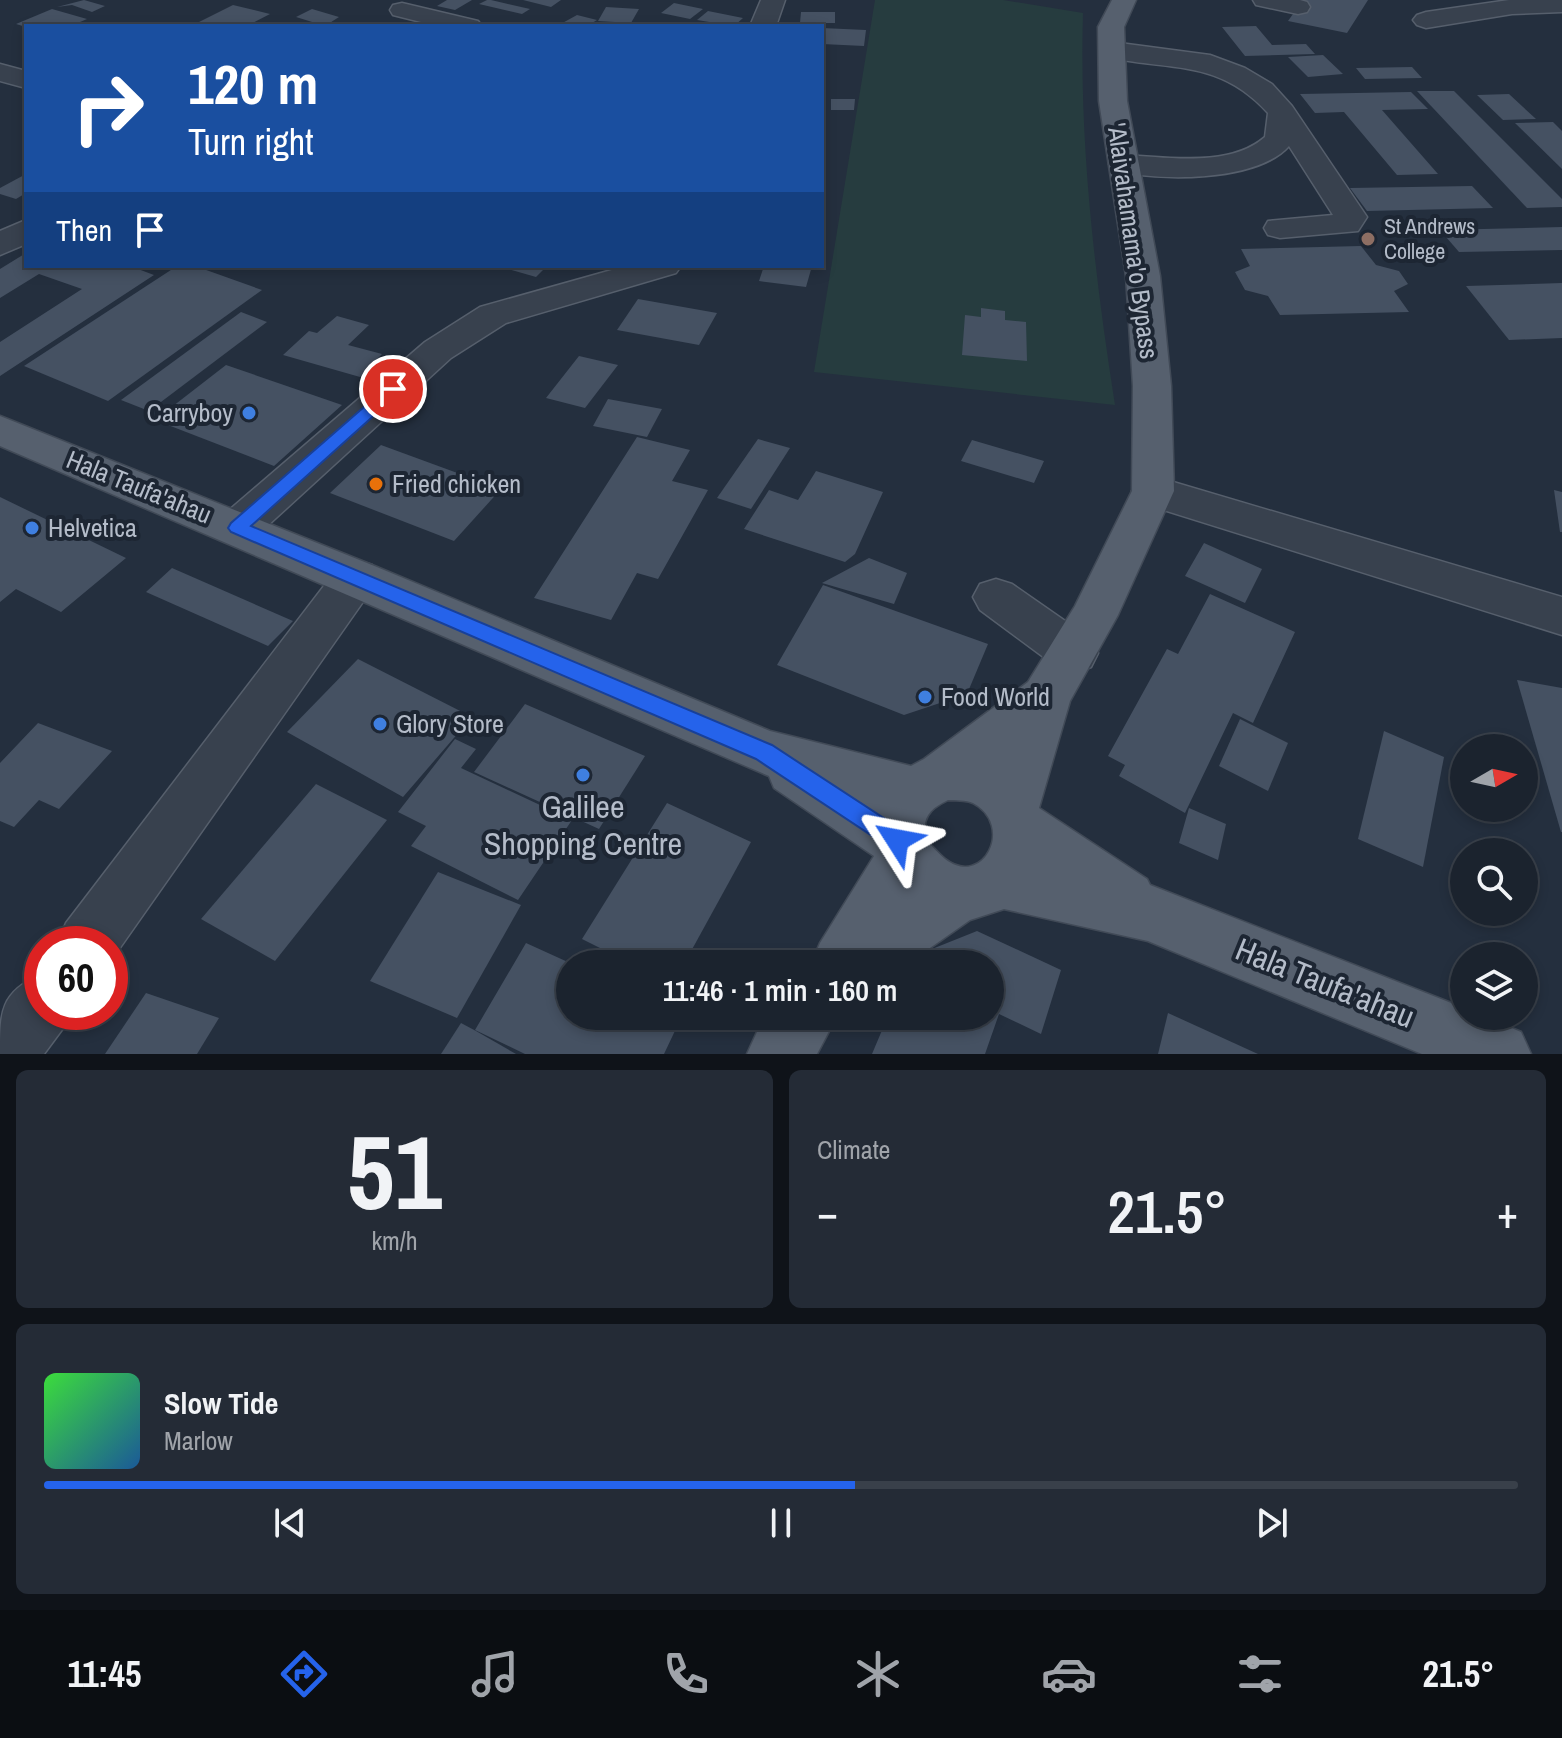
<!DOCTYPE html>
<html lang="en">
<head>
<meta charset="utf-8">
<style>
	:root { --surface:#1b232e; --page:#242b36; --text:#f1f3f6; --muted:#a0a4aa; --line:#39404a; --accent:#2563eb }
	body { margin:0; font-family:"Archivo Narrow",sans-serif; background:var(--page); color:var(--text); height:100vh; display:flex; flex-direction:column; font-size:30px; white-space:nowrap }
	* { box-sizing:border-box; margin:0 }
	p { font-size:26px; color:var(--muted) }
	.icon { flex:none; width:44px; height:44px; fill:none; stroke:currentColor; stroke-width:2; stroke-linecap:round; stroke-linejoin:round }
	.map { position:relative; height:1054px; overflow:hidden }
	.sheet { display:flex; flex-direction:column; gap:16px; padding:16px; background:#0f1319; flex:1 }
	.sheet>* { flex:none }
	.guide { position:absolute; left:24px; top:24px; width:800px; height:244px; border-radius:0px; box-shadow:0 4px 12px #0003,0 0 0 2px var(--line); background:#1a4fa0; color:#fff; overflow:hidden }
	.needle { width:52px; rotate:81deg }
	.tools { position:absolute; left:1450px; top:734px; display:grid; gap:16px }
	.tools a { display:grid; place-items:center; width:88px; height:88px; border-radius:50%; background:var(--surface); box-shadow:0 4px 12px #0003,0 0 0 2px var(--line); font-size:40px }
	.speed { position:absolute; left:24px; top:926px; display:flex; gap:16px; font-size:40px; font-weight:700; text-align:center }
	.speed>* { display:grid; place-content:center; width:104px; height:104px; border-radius:50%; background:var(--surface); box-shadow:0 4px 12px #0003,0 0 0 2px var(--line); line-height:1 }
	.speed .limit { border:12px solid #d22; background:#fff; color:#111 }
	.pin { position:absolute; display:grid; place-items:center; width:68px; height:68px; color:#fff; margin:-34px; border:4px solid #fff; border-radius:50%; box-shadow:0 2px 8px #0007 }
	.me { position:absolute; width:88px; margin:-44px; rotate:304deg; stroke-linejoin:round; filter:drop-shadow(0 0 6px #0008) }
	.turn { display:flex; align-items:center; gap:28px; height:168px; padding:0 32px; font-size:36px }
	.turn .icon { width:104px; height:104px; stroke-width:2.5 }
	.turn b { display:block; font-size:56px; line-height:68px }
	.then { display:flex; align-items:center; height:76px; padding:0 32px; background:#0003; gap:16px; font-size:30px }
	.big { font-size:60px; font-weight:600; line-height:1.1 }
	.sheet .tile { flex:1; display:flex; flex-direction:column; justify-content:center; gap:12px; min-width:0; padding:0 28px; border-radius:12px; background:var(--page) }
	.sheet .dial { align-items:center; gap:0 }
	.dial b { font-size:104px; line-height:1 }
	.song { display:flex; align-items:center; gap:24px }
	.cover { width:96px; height:96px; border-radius:12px; background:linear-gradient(135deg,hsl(120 70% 55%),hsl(210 70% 35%)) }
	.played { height:8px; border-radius:4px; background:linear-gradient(90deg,var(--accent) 55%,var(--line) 55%) }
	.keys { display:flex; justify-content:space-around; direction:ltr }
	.heat { display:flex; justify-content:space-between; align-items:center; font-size:44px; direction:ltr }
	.sheet .tiles { flex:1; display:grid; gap:16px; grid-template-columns:1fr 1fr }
	.tile:last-child { grid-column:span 2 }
	.trip { position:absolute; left:556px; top:950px; width:448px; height:80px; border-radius:40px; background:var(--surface); box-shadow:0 4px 12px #0003,0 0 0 2px var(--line); font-weight:600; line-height:80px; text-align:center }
	.menu { display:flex; height:128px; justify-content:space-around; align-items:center; background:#0b0e12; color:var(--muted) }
	.menu .icon { width:56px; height:56px }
	.menu .selected { color:var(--accent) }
	.menu b { font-size:36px; color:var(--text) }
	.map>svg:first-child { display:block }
	.green { fill:#263c3f }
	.building { fill:#455162 }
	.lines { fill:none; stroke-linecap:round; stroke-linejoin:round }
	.minor-casing { stroke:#565f6c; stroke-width:3 }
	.major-casing { stroke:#414a57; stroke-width:3 }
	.minor { fill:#38414e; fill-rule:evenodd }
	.major { fill:#56606e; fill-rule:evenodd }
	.route { fill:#2563eb; stroke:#184099; stroke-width:2 }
	.education-dot { fill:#8d6e63; stroke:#1d2633; stroke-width:3 }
	.shop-dot { fill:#3f7fe0; stroke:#1d2633; stroke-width:3 }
	.food-dot { fill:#e8710a; stroke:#1d2633; stroke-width:3 }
	.labels { text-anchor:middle; stroke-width:8; stroke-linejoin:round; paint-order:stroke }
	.far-poi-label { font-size:22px; fill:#b4bcc9; stroke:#1d2633; text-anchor:start }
	.street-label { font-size:26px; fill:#b4bcc9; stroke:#1d2633 }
	.poi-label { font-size:26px; fill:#b4bcc9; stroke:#1d2633; text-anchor:start }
	.near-poi-label { font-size:32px; fill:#b4bcc9; stroke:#1d2633 }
	.near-street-label { font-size:32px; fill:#b4bcc9; stroke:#1d2633 }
</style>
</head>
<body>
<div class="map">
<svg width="1562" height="1054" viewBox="0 0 1562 1054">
	<rect width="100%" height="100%" fill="#242f3e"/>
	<path class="green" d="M875,0h128l80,13c-4,131 12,264 32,392l-301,-33z"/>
	<g class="building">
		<polygon points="84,0 105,6 92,12 72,5 57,7"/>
		<polygon points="447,0 472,0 455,10 437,6"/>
		<polygon points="487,0 491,0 530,9 522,14 479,4"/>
		<polygon points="523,0 561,0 551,7"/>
		<polygon points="1303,0 1368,0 1347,33 1288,21"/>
		<polygon points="674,3 703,9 690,19 661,13"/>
		<polygon points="233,5 270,14 247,26 195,24"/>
		<polygon points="606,7 639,9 631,23 598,21"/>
		<polygon points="52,9 87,19 71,26 26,27 16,24"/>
		<polygon points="312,9 339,17 325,26 296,17"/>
		<polygon points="708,11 743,18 734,26 697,20"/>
		<polygon points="801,12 835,12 835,23 800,23"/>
		<polygon points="577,15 597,20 587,26 557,26"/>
		<polygon points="1256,26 1272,45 1306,44 1315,54 1245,56 1222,27"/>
		<polygon points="822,28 866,30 864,46 822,44"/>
		<polygon points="1323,55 1343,74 1308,77 1288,57"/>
		<polygon points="1412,67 1422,78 1365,79 1356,68"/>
		<polygon points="1417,91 1454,91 1562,199 1562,207 1527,208"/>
		<polygon points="1411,92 1428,109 1382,110 1438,174 1397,175 1344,112 1315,113 1300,94"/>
		<polygon points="1509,94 1536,119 1503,120 1477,95"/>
		<polygon points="831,99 855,99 854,110 831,110"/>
		<polygon points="1553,122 1562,131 1562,169 1515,123"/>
		<polygon points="26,174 26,193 16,199 0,194 0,188"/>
		<polygon points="1472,186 1493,208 1367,211 1350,188"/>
		<polygon points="1562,227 1562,250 1459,252 1440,230"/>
		<polygon points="1361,246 1376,265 1399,271 1408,284 1394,291 1409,312 1280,315 1268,296 1245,290 1235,272 1250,266 1241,249"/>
		<polygon points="26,253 26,266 130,266 154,275 0,376 0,342 82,289 39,274 0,298 0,269"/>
		<polygon points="177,266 195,266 262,290 108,401 24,366"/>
		<polygon points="497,266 547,266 536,277"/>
		<polygon points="764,266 812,266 806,287 759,281"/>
		<polygon points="1562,283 1562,338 1509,340 1466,286"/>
		<polygon points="638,299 717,313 699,345 617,330"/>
		<polygon points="981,308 1005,311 1005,320 1026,322 1027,361 962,355 965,315 981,317"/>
		<polygon points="241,312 267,322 149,411 121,400"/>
		<polygon points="337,316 369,325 348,345 382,354 360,377 283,355 309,331 317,333"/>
		<polygon points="579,356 618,365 585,408 546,398"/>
		<polygon points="226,365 342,405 274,466 155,420"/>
		<polygon points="608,399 662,409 647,437 593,426"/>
		<polygon points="637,437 690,450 672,481 708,490 658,579 637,573 611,620 534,598"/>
		<polygon points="758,439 790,448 751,509 717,498"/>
		<polygon points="972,440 1044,461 1034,483 961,461"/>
		<polygon points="381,445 501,489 454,541 330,493"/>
		<polygon points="816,471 883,492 855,554 845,562 744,529 769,490 798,500"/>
		<polygon points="1554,490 1562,492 1562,532 1560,532"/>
		<polygon points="0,497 126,558 61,612 16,589 0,602"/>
		<polygon points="1204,543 1262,569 1245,603 1185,576"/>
		<polygon points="869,558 907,573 894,604 822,583"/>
		<polygon points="172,568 293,621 268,646 146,592"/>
		<polygon points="823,585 988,644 967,694 904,715 777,665"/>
		<polygon points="1210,594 1295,632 1253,723 1233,713 1185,813 1119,776 1125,765 1108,756 1167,649 1178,654"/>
		<polygon points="358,659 472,717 403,797 287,732"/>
		<polygon points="1517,680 1562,688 1562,832 1561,832"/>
		<polygon points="525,704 645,756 599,829 474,772"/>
		<polygon points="1240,719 1288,743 1268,791 1219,766"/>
		<polygon points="38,723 112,751 59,809 39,800 14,827 0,821 0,763"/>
		<polygon points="1384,731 1444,757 1423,867 1358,839"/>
		<polygon points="455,739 476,749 461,768 572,820 518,900 411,846 426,826 398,812"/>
		<polygon points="316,784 387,820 275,961 201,919"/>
		<polygon points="667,803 751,842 684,964 632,964 582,939"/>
		<polygon points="1189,808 1226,824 1218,860 1179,843"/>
		<polygon points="438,872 521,905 457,1018 370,981"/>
		<polygon points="977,931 1061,970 1041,1034 999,1014 985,1054 872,1054 888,1016 990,1016 990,964 909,964 912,957"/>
		<polygon points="526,943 570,963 570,1016 682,1016 664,1054 525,1054 475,1030"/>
		<polygon points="146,993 219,1018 197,1054 105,1054"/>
		<polygon points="1168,1013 1258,1054 1158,1054"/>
		<polygon points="461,1023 476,1031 516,1054 441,1054"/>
	</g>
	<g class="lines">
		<g class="minor-casing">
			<g id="minor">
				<polygon points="761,0 785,0 776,26 750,26"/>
				<polygon points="1253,0 1300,0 1307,2 1310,7 1307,12 1298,14 1256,5"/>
				<polygon points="1509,0 1562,0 1562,12 1512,14 1426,28 1417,25 1413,20 1417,15 1426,12"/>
				<polygon points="402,3 478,21 482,26 437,26 393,15 390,10 393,5"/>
				<path d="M1112,42l98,13 35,13 27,16 20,22 75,111 -9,14 -78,7 -12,-3 -4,-7 4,-7 65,-6 -44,-69c-32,36 -131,36 -176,24l-4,-6 4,-6 11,-3c44,2 105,13 141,-18l3,-24c-51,-56 -100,-41 -165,-57l-4,-6 4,-6z"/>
				<polygon points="0,64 26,71 26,88 0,81"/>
				<polygon points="26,220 26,244 0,255 0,231"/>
				<polygon points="626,266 681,266 676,273 506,323 451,358 253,539 237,544 221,539 215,528 221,517 425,342 480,307"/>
				<polygon points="1153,476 1562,597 1562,635 1138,502 1132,491 1138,480"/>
				<polygon points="356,560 372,565 379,577 372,589 110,962 110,944 57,944 66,923 340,565"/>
				<polygon points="996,579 1012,584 1091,639 1098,653 1091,667 1074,673 1057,667 980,610 973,597 980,584"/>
				<path d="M42,974v38h28l-6,15 -20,27h-44c0,-42 0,-62 42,-80z"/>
			</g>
		</g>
		<g class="major-casing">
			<g id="major">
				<path d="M1112,0h24l-12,27 3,74 33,175 11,110 3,105 -56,124 -48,86 -31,107 108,71 3,6 314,123v8h19l38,16 10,22h-109l-274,-113 -144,-32 -34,11 -63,44h-96l9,-21 54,-87 -100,-68 -5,-12 -769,-330v-30l372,149 398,166 141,35 13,-7 104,-77 47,-76 57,-115 1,-105 -7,-110 -27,-175 -1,-74zM948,800c7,0 18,0 25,3 42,22 11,86 -28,56 -6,-5 -12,-12 -18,-18 -7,-22 2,-32 21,-41z"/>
				<polygon points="768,1016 837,1016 817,1054 747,1054 757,1032"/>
			</g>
		</g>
		<use href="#minor" class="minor"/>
		<use href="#major" class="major"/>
	</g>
	<polygon class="route" points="393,384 399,386 399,393 251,526 772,745 905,832 908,840 905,847 897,850 889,847 756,759 231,532 228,528 231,523 388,386"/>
	<circle class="education-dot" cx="1368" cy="239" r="8"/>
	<g class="shop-dot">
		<circle cx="249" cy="413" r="8"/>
		<circle cx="32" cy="528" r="8"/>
		<circle cx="925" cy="697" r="8"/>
		<circle cx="380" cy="724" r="8"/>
		<circle cx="583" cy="775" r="8"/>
	</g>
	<circle class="food-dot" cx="376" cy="484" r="8"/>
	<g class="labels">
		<g class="far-poi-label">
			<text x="1384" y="234">St Andrews<tspan x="1384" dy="25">College</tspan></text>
		</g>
		<g class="street-label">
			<text transform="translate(1133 241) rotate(82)" y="9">'Alaivahamama'o Bypass</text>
			<text transform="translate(139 487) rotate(22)" y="9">Hala Taufa'ahau</text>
		</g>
		<g class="poi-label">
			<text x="233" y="422" text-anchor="end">Carryboy</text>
			<text x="392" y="493">Fried chicken</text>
			<text x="48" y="537">Helvetica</text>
			<text x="941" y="706">Food World</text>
			<text x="396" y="733">Glory Store</text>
		</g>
		<g class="near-poi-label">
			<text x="583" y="818">Galilee<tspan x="583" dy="37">Shopping Centre</tspan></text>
		</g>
		<g class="near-street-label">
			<text transform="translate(1325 983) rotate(22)" y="11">Hala Taufa'ahau</text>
		</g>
	</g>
</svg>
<div class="tools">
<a><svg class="needle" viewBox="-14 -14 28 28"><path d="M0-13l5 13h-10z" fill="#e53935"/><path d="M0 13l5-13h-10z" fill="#a0a4aa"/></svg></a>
<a><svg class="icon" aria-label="search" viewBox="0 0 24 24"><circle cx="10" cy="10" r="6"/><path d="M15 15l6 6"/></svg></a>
<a><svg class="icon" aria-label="layers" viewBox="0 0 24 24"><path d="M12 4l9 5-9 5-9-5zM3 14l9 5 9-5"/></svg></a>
</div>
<div class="speed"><div class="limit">60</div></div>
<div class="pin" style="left:393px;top:389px;background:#d93025"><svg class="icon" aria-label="arrive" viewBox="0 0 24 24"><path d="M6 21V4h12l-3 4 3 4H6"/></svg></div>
<svg class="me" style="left:897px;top:840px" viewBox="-20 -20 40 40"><path d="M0-17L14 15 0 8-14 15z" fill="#2563eb" stroke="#fff" stroke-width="4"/></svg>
<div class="trip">11:46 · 1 min · 160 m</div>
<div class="guide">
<div class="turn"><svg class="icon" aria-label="right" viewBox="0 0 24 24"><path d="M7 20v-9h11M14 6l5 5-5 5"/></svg><div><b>120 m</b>Turn right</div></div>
<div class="then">Then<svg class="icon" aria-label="arrive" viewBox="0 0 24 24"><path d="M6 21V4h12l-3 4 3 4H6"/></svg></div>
</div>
</div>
<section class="sheet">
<div class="tiles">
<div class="tile dial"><b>51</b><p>km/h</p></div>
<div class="tile"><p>Climate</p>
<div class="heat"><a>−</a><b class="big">21.5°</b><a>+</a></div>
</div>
<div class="tile">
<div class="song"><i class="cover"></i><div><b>Slow Tide</b><p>Marlow</p></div></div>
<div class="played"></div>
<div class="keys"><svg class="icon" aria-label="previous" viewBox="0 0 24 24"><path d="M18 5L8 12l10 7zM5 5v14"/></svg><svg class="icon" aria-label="pause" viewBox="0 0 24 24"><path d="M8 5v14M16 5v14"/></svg><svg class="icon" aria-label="next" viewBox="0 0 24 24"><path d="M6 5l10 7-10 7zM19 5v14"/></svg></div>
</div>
</div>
</section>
<nav class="menu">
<b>11:45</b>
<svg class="icon selected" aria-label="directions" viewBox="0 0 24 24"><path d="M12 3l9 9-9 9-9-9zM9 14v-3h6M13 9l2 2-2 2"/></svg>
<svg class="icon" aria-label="music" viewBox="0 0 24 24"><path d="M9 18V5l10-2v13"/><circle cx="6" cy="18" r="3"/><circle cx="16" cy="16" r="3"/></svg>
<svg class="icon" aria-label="phone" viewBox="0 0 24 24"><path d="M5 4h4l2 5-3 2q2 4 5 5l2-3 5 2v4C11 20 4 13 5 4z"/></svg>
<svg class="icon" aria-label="climate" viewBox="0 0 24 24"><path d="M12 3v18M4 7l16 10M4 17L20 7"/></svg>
<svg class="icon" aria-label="car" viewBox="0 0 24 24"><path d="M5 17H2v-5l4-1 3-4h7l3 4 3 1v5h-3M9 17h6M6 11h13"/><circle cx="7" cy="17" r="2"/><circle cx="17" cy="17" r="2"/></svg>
<svg class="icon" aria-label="filters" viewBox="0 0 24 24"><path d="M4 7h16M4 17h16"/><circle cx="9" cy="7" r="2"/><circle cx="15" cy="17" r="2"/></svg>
<b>21.5°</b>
</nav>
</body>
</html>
